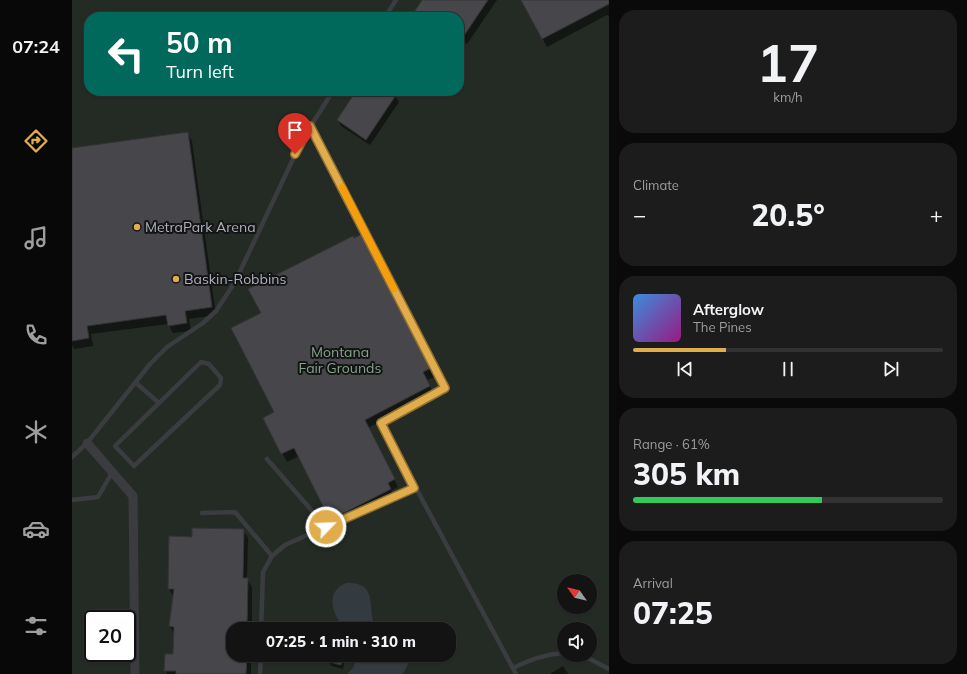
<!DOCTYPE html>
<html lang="en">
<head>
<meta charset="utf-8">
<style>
	:root { --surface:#131314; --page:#1c1c1d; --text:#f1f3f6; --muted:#9d9ea0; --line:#323234; --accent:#e1ad4c }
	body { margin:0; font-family:Mulish,sans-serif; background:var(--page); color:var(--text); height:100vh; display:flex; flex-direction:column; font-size:15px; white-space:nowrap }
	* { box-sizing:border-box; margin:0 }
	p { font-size:13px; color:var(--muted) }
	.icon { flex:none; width:22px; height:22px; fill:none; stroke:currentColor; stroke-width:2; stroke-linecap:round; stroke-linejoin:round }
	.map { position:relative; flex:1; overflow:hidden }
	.side { display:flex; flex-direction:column; gap:10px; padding:10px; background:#0a0a0b; width:358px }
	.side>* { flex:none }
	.guide { position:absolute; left:12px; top:12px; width:380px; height:84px; border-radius:16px; box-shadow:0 1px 3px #0004,0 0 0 1px var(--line); background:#00695c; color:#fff; overflow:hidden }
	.needle { width:26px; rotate:304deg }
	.buttons { position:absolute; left:485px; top:574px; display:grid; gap:8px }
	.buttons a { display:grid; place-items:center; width:40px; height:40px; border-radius:50%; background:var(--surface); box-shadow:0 1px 3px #0004,0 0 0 1px var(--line); font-size:20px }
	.speed { position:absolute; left:12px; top:610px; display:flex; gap:8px; font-size:20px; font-weight:700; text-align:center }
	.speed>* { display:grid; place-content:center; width:52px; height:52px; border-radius:50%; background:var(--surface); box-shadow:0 1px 3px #0004,0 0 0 1px var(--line); line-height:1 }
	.speed .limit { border:2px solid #111; border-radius:6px; background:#fff; color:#111 }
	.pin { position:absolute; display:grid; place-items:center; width:34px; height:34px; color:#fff; margin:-41px -17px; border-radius:50% 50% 50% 0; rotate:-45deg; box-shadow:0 0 4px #0007 }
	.pin .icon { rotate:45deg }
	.me { position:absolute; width:44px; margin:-22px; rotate:66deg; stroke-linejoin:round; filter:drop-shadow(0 0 3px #0008) }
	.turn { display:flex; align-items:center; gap:14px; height:84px; padding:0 16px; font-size:18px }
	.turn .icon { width:52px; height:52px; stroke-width:2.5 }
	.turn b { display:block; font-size:28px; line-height:34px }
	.big { font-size:30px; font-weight:800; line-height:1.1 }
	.side .tile { flex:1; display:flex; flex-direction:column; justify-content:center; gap:6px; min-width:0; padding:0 14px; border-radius:16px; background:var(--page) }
	.side .dial { align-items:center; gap:0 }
	.dial b { font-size:52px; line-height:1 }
	.song { display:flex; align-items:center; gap:12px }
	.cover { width:48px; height:48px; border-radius:6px; background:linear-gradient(135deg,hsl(210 70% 55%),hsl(310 70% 35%)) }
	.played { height:4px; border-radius:2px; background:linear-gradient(90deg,var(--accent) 30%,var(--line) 30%) }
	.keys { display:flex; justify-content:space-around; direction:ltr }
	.heat { display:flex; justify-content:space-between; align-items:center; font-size:22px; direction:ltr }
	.charge { height:6px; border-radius:3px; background:linear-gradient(90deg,#34c759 61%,var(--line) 0) }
	.trip { position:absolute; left:154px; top:622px; width:230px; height:40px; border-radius:16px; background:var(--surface); box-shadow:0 1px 3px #0004,0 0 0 1px var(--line); font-weight:800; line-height:40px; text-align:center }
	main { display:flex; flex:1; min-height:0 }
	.tabs { display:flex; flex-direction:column; width:72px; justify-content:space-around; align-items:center; background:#080808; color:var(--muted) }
	.tabs .icon { width:28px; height:28px }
	.tabs .active { color:var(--accent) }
	.tabs b { font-size:18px; color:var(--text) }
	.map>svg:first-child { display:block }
	.green { fill:#242b25; fill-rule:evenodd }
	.water { fill:#333a40 }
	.shadow { fill:#0007 }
	.building { fill:#47474b; stroke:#343437 }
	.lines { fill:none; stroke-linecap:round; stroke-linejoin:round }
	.service { stroke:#3b3c40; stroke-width:4.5 }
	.minor { stroke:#3b3c40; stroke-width:9 }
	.route-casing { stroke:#927031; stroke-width:10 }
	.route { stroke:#e1ad4c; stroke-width:7 }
	.slow { stroke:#f59e0b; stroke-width:7 }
	.poi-dot { fill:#e1ad4c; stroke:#141416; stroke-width:1.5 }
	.labels { text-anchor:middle; stroke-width:4; stroke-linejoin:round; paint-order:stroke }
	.poi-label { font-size:14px; fill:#adb1ba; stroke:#141416; text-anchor:start }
	.park-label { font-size:14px; fill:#86a388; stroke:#141416 }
</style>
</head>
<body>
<main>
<nav class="tabs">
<b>07:24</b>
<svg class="icon active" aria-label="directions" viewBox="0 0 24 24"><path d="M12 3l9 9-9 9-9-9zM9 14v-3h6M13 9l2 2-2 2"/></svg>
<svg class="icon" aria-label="music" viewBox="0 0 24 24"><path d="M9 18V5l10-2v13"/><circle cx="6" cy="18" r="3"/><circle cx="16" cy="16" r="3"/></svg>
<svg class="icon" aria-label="phone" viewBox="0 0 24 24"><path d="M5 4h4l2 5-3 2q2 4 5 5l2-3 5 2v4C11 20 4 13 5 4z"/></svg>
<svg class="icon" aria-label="climate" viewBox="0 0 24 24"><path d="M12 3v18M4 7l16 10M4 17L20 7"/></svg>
<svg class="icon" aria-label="car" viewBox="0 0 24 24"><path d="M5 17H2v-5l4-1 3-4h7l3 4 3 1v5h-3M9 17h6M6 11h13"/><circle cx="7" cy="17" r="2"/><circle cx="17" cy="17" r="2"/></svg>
<svg class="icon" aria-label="filters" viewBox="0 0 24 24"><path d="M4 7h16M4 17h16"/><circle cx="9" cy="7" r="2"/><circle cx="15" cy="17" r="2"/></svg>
</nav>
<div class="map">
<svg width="537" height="674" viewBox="0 0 537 674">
	<rect width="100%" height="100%" fill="#19191b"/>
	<path class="green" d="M0,0h537v674h-537zM17,17h370v74h-370zM492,581h26v26h-26zM21,619h34v34h-34zM161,629h216v26h-216zM492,629h26v26h-26z"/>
	<g class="water">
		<path d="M274,583c34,-2 20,27 30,46h-31c-12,-13 -21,-37 1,-46z"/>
		<polygon points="286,655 336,655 336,664 331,674 275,674 281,668"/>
	</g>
	<g class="shadow">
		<polygon points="352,0 425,0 395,44 387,39 387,17 338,17 341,17"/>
		<polygon points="450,0 537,0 537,17 535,15 475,47"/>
		<polygon points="285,91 316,91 323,96 327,102 298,145 269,126 266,120"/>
		<polygon points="115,133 120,141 144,315 117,319 119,331 101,333 96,324 19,334 21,346 2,349 0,345 0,149"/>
		<polygon points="281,239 294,243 362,377 355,380 362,395 296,428 326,487 319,491 323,498 264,528 227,456 215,462 192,418 203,412 190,314"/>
		<polygon points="171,530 176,538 175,579 180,587 180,629 161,629 161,655 179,655 179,674 95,674 94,671 94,655 102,655 102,634 98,626 102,597 97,589 98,537 121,538"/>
		<polygon points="258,655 274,655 271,669 259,666 257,662"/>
		<polygon points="491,666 496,674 478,674"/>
	</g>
	<g class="building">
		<polygon points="350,0 416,0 387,43 387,17 339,17"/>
		<polygon points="449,0 537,0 537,4 470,39"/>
		<polygon points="284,91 317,91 324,95 294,140 265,120"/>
		<polygon points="116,132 140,307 113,311 115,323 96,326 94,315 15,326 17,338 0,341 0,148"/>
		<polygon points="290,234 359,368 351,372 358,386 293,420 323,479 316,483 319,489 258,520 222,448 209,454 191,418 202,412 159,328 189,313 176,289 281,236 282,238"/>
		<polygon points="120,528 172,529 171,578 176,578 175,629 161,629 161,655 175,655 174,674 104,674 104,671 92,671 93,654 101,654 102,627 97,626 102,589 96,589 97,536 120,537"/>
		<polygon points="242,655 271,655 269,665 242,658"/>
	</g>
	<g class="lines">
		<g class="service">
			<polyline points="313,17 324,0"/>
			<polyline points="239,126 373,388 309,423 444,674"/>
			<polygon points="129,362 137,364 149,378 148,385 62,466 43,446"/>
			<polyline points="64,383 87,403"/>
			<polyline points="0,457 15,443 78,364 95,347 131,323 144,311 163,282 230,140 261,91"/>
			<polyline points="195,459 254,527"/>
			<polyline points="0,500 26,497 41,471"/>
			<polyline points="130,513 163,512 200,556"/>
			<polyline points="189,629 191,572 200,556 213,545 342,487"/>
			<polyline points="510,655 537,669"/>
			<path d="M441,668c17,-8 32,-14 51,-15"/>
			<polyline points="188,674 189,655"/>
		</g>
		<polyline class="minor" points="15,443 61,496 63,674"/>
	</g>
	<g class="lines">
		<g class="route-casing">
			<polyline id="route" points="223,154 238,126 373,388 309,423 342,488 254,527"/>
		</g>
		<use href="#route" class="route"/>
		<polyline class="slow" points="270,187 322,289"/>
	</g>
	<g class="poi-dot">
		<circle cx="65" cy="227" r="4"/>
		<circle cx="104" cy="279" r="4"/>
	</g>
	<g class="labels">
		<g class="poi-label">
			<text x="73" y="232">MetraPark Arena</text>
			<text x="112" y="284">Baskin-Robbins</text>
		</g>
		<g class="park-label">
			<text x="268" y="357">Montana<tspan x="268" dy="16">Fair Grounds</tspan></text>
		</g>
	</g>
</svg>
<div class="buttons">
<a><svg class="needle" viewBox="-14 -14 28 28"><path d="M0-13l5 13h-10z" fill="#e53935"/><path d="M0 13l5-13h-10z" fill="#9d9ea0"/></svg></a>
<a><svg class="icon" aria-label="sound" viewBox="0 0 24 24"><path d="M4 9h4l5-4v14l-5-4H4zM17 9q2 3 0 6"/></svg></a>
</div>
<div class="speed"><div class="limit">20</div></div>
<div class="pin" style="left:223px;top:154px;background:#d93025"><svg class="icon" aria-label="arrive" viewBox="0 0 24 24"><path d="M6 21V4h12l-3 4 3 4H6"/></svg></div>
<svg class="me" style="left:254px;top:527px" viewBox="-20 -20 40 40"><circle r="17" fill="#e1ad4c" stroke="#fff" stroke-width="3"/><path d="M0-11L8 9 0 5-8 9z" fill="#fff"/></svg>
<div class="trip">07:25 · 1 min · 310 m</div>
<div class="guide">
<div class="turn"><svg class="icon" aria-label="left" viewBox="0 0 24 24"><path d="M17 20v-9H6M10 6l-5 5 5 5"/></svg><div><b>50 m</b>Turn left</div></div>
</div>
</div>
<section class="side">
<div class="tile dial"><b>17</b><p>km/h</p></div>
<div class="tile"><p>Climate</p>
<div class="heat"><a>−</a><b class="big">20.5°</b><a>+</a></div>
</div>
<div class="tile">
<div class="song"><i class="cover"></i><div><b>Afterglow</b><p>The Pines</p></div></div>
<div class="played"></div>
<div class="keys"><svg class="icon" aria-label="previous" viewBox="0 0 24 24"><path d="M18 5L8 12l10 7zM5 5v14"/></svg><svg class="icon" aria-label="pause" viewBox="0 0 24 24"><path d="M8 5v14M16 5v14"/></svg><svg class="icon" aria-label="next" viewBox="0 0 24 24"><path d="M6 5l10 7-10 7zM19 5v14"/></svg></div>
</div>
<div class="tile"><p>Range · 61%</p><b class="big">305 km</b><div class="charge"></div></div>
<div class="tile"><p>Arrival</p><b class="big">07:25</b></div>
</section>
</main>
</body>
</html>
